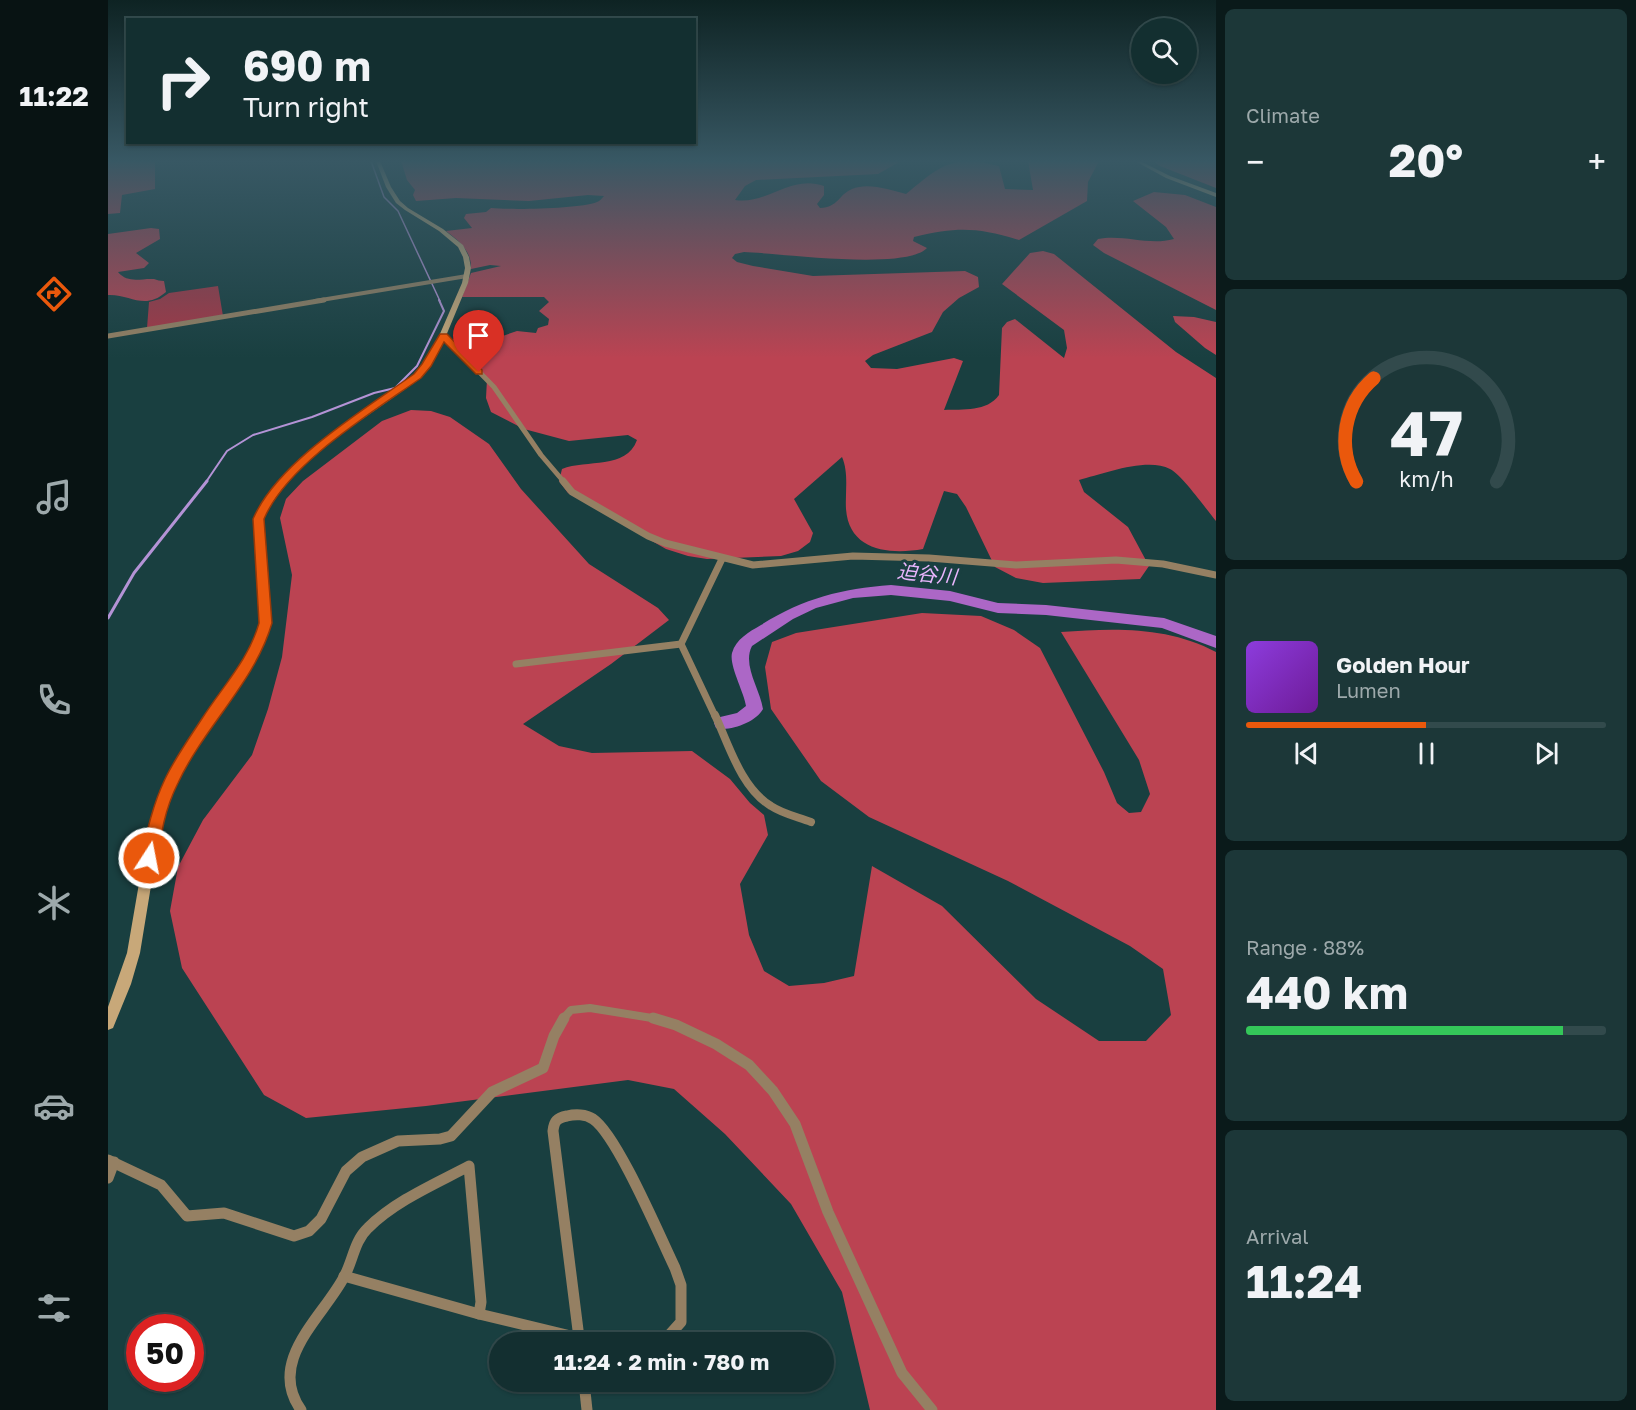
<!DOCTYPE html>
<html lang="en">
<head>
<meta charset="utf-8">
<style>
	:root { --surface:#132f30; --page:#1c3738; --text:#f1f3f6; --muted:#9da9ab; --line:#324a4c; --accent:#ea580c }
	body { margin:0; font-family:"Golos Text","Noto Sans JP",sans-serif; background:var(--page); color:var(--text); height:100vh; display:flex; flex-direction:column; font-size:22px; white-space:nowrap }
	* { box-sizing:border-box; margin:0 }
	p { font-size:20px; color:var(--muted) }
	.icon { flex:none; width:33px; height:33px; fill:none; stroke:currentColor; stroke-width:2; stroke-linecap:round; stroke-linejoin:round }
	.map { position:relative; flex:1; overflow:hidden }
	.details { display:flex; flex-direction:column; gap:9px; padding:9px; background:#0a1a1a; width:420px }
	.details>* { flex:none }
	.guide { position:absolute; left:18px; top:18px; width:570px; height:126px; border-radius:0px; box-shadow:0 2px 4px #0004,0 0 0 2px var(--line); background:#132f30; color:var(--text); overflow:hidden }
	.tools { position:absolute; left:1023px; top:18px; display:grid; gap:12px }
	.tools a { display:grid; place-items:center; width:66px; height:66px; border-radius:50%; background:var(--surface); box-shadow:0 2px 4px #0004,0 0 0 2px var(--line); font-size:30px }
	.speed { position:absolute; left:18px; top:1314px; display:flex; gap:12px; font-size:30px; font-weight:700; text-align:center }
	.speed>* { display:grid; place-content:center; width:78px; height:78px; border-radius:50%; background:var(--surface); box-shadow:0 2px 4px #0004,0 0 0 2px var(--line); line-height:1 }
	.speed .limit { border:9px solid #d22; background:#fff; color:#111 }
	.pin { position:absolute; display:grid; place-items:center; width:51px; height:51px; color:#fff; margin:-62px -26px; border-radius:50% 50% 50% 0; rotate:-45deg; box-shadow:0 0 6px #0007 }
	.pin .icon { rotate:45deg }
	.me { position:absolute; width:66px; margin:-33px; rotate:11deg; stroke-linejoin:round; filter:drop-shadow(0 0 4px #0008) }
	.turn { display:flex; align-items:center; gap:21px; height:126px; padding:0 18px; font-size:27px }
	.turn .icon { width:78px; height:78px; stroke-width:2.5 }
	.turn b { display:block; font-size:42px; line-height:51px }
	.big { font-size:45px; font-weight:700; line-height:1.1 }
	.details .card { flex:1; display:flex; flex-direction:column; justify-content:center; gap:9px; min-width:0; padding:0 21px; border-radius:9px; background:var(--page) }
	.details .dial { align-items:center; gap:0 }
	.dial svg { height:156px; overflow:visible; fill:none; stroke:var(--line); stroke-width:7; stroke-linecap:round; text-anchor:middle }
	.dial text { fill:var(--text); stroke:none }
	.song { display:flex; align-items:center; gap:18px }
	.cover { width:72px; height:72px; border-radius:9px; background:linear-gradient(135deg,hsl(270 70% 55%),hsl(280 70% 35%)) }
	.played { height:6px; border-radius:3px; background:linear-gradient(90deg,var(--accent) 50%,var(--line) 50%) }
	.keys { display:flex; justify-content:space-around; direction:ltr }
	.heat { display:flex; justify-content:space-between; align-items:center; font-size:33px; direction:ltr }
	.charge { height:9px; border-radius:4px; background:linear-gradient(90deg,#34c759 88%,var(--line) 0) }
	.trip { position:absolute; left:381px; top:1332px; width:345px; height:60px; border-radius:30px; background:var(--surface); box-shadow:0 2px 4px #0004,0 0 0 2px var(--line); font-weight:700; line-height:60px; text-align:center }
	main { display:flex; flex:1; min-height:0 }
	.tab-bar { display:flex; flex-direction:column; width:108px; justify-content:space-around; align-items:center; background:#081313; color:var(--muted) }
	.tab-bar .icon { width:42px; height:42px }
	.tab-bar .current { color:var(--accent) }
	.tab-bar b { font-size:27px; color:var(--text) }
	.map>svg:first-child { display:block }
	.green { fill:#a63746 }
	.forest { fill:#bb4352 }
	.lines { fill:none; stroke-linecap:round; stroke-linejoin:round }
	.stream-far2 { stroke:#b493d6; stroke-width:1.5 }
	.stream-far1 { stroke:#b493d6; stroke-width:2 }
	.stream { stroke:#b493d6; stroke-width:3 }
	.river { fill:#ac67c6; fill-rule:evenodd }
	.street-far4 { stroke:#958063; stroke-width:4 }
	.street-far3 { stroke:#958063; stroke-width:5 }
	.street-far2 { stroke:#958063; stroke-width:7 }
	.street-far1 { stroke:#958063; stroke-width:8 }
	.street { stroke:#958063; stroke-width:11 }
	.secondary { fill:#c8a879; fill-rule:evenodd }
	.route { fill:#ea580c; stroke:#983908; stroke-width:1.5 }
	.labels { text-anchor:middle; stroke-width:6; stroke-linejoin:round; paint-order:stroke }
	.water-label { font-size:20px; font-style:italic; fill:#e8b5fc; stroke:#193f40 }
</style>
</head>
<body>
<main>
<nav class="tab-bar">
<b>11:22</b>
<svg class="icon current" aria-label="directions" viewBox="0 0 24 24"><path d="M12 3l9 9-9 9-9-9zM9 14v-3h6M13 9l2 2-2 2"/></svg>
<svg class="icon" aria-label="music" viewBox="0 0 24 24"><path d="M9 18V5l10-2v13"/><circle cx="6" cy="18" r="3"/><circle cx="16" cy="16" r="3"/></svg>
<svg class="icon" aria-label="phone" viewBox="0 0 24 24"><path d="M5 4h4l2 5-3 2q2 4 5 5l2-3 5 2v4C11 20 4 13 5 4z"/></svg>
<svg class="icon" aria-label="climate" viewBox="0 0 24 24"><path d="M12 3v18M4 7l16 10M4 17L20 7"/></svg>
<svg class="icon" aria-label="car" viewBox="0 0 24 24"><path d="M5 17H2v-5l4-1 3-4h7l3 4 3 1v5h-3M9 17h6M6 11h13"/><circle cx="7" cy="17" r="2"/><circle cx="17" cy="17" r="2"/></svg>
<svg class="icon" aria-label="filters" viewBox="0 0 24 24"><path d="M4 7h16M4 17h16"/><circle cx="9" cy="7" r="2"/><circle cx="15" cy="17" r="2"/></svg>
</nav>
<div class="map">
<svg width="1108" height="1410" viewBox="0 0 1108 1410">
	<rect width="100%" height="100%" fill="#193f40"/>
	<polygon class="green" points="110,286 115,316 39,328 41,302 52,299 61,293"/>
	<g class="forest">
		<polygon points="0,161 47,161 47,189 14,195 12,213 0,214"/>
		<path d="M293,161h500l-23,13 -122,6 -11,6 -10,14c33,5 55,-26 89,-14v9l-7,9 3,4c19,-1 18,-13 32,-19 16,-7 38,1 54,5 35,-29 46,-40 93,-28l6,23 28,1 -5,-29h71l-11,21 -1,19 -68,39c-43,-13 -62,-13 -105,-3l-1,4 14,7c-22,23 -149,5 -183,4l-9,2 -3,4 5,4 16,4 60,10 152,-5 13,6 1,10 -20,11 -16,14 -11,20 -59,23 -8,6 6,7 26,1 57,-11 9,3 -19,49c19,-1 43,2 55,-15l3,-67 5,-6 8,-3 49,39 3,-10 -3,-18 -62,-46 28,-31 13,-2 11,3 122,98 40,26v143c-10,-12 -34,-46 -46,-52 -23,-12 -67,5 -91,11l5,12 44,35 21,39 -9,13 -97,4 -27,-5 -21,-11 -29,-60 -9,-13 -13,-3 -21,58c-33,6 -74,2 -77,-40 -1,-16 3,-36 -4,-52l-48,42 19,34 -3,9 -12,9 -17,5 -74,3 -19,-3 -22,-7 -98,-56 -9,-12 3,-12c25,-10 64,1 75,-29l-9,-5 -59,6 -45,-12 -33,-17 -5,-14 1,-19 -37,-40 35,3 32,-11 19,2 2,-5 10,-3 1,-6 -10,-8 10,-9 -5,-5h-82l9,-24 30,-7 -11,-1 -19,4c1,-18 -12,-28 -25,-38l26,-3 -8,-10 2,-4 20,-2 5,-4c20,2 89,1 106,-6 3,-1 5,-4 7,-6l-16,-1 -59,6 -73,-3 -40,3 -3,-6 2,-5 -8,-10z"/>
		<polygon points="1045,161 1108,161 1108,188 1052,166"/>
		<path d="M1046,192l31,3 31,12v103l-112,-57 -11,-8 5,-6c26,-5 50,7 76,0l-8,-12 -33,-26z"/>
		<path d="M43,228l8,1 1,10 -24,14 13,10 -5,5 -26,4c10,12 23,6 36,7 3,1 6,2 10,2l2,11c-22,19 -35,2 -58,3v-61z"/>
		<polygon points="1065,316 1086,317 1108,322 1108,355 1097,348 1067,322"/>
		<path d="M303,410l20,1 19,6 39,27 32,45 68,75 69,44 11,12 -58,44 -88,60 36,22 33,7 100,-2 38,28 20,24 14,12 4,20 -28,49 9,51 15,36 25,15 35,-3 30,-7 18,-110 70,40 94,93 63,42h47l25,-26 -8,-46 -33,-23 -122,-65 -139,-64 -48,-36 -50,-72 -6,-42 7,-25 24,-9 126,-20 59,3 33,14 26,18 64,124 13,31 12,10 12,-1 9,-18 -11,-34 -78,-128c52,-4 107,-6 155,20v758h-346l-28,-118 -51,-88 -66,-70 -51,-45 -46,-9 -202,26 -120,12 -42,-23 -82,-127 -12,-57 8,-44 25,-47 49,-65 16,-46 14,-52 10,-82 -12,-57 6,-19 17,-18 79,-60z"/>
	</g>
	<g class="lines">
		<polyline class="stream-far2" points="263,161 276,197 290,211 332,301"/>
		<polyline class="stream-far1" points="98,482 119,451 145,435 204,417 266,393 287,388 309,366 336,311 331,300"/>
		<polyline class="stream" points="0,618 26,573 99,481"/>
		<path class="river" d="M783,585l59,6 48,12 48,2 118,13 52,18v12l-54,-20 -116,-13 -48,-2 -48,-12 -59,-6 -38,3 -37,10 -23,11 -41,27c-10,19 8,43 11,63 -7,13 -33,23 -47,19l-2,-5 2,-5 21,-5 9,-7c-2,-14 -17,-40 -14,-53 4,-14 17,-21 29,-28 43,-27 80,-36 130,-40z"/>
		<polyline class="street-far4" points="207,301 359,276"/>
		<g class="street-far3">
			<polyline points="0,336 216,300"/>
			<polyline points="336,336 386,387 433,455 456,482"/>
		</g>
		<g class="street-far2">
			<polyline points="455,481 464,492 540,536 557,543 645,565 745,556 821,558 908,565 1008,560 1055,564 1108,575"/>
			<polyline points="573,644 607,716"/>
			<polyline points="573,644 614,559"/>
			<polyline points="408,664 573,644"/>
		</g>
		<g class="street-far1">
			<path d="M607,715c14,30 26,73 56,91 12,8 27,11 40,16"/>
			<polyline points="455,1019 463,1010 482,1008 550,1019"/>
		</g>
		<g class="street">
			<polyline points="545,1018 568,1025 608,1044 641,1065 665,1091 687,1124 720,1212 794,1373 824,1410"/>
			<polyline points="0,1160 53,1185 79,1216 116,1213 186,1236 201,1231 213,1219 238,1171 254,1157 290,1141 332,1139 343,1136 384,1092 435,1068 446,1036 456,1018"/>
			<polyline points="0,1178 6,1162"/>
			<polyline points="236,1276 371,1314 471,1338 471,1342"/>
			<path d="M489,1342l-13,-5 -5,1 -26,-207c1,-10 4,-13 14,-15 8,-2 19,-2 26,3 24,16 67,118 82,149l6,17v37l-18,20"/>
			<polyline points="476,1382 479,1410"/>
			<path d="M193,1410c-35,-49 22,-93 43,-133 9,-16 10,-36 24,-49 27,-27 67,-44 101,-62l12,136 -2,12"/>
		</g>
		<g class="secondary">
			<polygon points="268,161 272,161 283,187 292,201 300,208 335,229 355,245 361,257 363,268 360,283 335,343 313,378 223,441 202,459 182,478 167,497 155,519 163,623 154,646 141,672 81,760 60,803 51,837 32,953 23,984 5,1028 0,1030 0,1007 19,953 39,837 48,803 60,776 73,754 133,667 144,646 153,623 147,519 160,495 177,474 196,455 218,438 307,374 328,343 354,283 357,268 355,257 350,247 331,231 297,210 288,203 278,187"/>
			<polygon points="1027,161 1032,161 1062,176 1108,193 1108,197 1058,178"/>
		</g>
	</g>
	<linearGradient id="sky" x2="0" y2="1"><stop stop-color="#0e2323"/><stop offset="0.45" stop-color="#385864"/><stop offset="1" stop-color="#385864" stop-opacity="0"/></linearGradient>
	<rect width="1108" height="358" fill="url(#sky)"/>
	<path class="route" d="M332,334h7l35,36v4h-6l-32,-32 -13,24 -10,12c-48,34 -134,86 -157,141l8,104c-17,59 -68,104 -94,160 -6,12 -11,26 -14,39 -3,13 -4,28 -10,41l-5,2 -6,-2 -2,-5c6,-27 12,-54 24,-79 10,-21 25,-42 38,-62 20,-31 46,-58 56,-94l-6,-104c25,-58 111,-109 161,-145l8,-10z"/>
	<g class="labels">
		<g class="water-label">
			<text transform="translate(819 574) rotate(6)" y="7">迫谷川</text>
		</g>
	</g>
</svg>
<div class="tools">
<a><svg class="icon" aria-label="search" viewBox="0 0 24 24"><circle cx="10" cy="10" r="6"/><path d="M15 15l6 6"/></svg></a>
</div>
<div class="speed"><div class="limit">50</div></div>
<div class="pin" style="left:371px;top:372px;background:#d93025"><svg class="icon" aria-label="arrive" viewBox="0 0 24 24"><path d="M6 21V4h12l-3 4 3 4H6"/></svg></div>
<svg class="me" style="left:41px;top:858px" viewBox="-20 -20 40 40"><circle r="17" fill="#ea580c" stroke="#fff" stroke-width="3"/><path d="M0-11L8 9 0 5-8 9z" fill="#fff"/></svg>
<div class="trip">11:24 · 2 min · 780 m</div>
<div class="guide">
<div class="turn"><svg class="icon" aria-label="right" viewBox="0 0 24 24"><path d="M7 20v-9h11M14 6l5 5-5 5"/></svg><div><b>690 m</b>Turn right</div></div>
</div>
</div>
<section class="details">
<div class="card"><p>Climate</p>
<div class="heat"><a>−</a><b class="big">20°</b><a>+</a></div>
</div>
<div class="card dial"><svg viewBox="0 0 100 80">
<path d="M14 69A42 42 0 1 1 86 69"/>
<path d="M14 69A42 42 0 0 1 23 16" stroke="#ea580c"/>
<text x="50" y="56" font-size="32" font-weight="700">47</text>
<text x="50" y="72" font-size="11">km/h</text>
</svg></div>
<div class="card">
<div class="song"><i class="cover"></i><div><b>Golden Hour</b><p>Lumen</p></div></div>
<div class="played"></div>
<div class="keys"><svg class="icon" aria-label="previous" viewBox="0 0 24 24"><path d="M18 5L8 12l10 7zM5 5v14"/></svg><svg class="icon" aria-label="pause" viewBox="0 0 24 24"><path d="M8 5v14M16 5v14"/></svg><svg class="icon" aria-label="next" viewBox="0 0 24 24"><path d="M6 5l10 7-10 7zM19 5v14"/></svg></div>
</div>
<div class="card"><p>Range · 88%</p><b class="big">440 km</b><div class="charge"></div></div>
<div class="card"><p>Arrival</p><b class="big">11:24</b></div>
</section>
</main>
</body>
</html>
